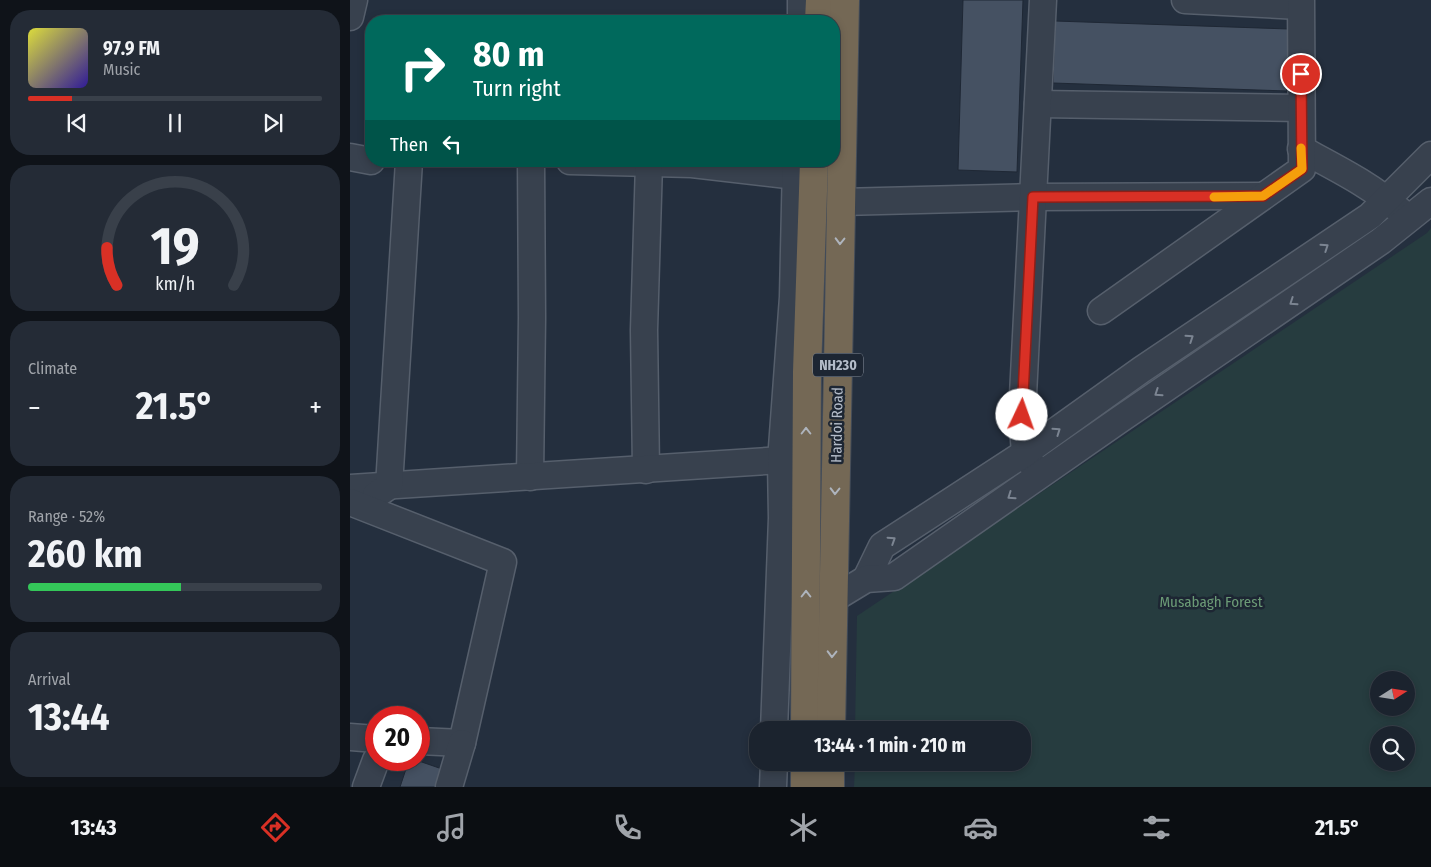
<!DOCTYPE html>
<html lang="en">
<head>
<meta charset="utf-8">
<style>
	:root { --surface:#1b232e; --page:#242b36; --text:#f1f3f6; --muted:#a0a4aa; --line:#39404a; --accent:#d93025 }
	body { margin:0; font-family:"Fira Sans Condensed",sans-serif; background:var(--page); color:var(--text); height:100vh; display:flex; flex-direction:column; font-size:19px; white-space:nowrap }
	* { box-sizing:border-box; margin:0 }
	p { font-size:16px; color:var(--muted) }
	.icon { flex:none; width:28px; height:28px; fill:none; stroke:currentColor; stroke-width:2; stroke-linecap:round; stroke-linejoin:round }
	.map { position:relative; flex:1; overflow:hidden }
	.details { display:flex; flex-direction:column; gap:10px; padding:10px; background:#0f1319; width:350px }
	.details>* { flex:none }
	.hud { position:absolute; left:15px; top:15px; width:475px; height:152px; border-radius:20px; box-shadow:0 2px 8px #0003,0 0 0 1px var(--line); background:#00695c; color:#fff; overflow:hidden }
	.needle { width:32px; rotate:78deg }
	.fabs { position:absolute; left:1020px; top:671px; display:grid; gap:10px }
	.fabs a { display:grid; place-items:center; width:45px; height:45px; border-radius:50%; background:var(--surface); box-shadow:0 2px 8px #0003,0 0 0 1px var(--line); font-size:25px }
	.speed { position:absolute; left:15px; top:706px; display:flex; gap:10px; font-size:25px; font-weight:700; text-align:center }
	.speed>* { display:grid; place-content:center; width:65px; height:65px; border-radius:50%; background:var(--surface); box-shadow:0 2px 8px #0003,0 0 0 1px var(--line); line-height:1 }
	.speed .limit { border:8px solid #d22; background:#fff; color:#111 }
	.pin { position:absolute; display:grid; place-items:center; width:42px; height:42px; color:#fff; margin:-21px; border:2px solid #fff; border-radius:50%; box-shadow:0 1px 5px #0007 }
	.me { position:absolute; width:55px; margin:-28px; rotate:3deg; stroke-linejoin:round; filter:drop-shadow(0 0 4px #0008) }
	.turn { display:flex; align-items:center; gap:18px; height:105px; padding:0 25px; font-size:22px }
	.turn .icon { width:65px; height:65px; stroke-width:2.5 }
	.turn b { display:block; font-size:35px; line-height:42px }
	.then { display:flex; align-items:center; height:48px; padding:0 25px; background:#0003; gap:10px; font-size:19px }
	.big { font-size:38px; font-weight:700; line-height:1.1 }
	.details .tile { flex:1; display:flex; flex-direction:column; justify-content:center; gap:8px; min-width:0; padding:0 18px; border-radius:20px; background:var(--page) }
	.details .dial { align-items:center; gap:0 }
	.dial svg { height:130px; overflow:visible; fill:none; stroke:var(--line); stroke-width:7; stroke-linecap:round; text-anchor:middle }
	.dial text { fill:var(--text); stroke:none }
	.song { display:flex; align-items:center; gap:15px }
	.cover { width:60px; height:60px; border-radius:8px; background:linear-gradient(135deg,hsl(60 70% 55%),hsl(250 70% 35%)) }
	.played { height:5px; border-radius:2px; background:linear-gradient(90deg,var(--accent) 15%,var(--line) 15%) }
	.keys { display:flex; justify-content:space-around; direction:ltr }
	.heat { display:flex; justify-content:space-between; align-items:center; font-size:28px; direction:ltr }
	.charge { height:8px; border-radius:4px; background:linear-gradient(90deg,#34c759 52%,var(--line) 0) }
	.trip { position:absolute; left:399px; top:721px; width:282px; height:50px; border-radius:20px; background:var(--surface); box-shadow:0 2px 8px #0003,0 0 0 1px var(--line); font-weight:700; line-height:50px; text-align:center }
	.tabs { display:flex; height:80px; justify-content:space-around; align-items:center; background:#0b0e12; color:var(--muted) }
	.tabs .icon { width:35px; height:35px }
	.tabs .current { color:var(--accent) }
	.tabs b { font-size:22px; color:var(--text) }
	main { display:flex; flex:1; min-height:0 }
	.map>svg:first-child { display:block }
	.green { fill:#263c3f; fill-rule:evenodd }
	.building { fill:#455162; stroke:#1f2835 }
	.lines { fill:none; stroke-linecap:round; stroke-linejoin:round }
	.minor-casing { stroke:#565f6c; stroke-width:29 }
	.highway-casing { stroke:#434c59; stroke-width:30 }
	.minor { stroke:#38414e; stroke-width:26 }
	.highway { stroke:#746855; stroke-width:28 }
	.oneway { stroke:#aeb4bd }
	.oneway2 { stroke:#7c8592 }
	.route-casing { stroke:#8d1f18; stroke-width:12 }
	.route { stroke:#d93025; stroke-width:9 }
	.slow { stroke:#f59e0b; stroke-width:9 }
	.labels { text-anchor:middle; stroke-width:5; stroke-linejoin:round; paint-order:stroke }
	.shield { fill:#1d2633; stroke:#878f9c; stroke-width:1 }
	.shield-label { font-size:14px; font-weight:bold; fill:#b4bcc9 }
	.street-label { font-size:15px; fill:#b4bcc9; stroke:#1d2633 }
	.park-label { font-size:15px; fill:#6b9a76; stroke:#1d2633 }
</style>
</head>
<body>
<main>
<section class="details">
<div class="tile">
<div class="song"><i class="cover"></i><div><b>97.9 FM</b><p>Music</p></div></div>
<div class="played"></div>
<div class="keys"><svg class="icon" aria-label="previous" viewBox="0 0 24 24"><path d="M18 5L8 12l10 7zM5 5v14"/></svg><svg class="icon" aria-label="pause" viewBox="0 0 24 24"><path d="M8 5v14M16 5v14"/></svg><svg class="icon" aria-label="next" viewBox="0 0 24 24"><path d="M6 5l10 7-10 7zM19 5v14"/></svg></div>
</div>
<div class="tile dial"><svg viewBox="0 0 100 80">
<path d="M14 69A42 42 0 1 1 86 69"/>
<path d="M14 69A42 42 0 0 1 8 46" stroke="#d93025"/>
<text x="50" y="56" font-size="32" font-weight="700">19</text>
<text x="50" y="72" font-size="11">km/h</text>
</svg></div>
<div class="tile"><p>Climate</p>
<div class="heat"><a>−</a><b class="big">21.5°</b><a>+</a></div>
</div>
<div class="tile"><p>Range · 52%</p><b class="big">260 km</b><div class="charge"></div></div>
<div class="tile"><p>Arrival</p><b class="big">13:44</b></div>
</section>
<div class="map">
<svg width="1081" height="787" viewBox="0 0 1081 787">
	<rect width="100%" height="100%" fill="#242f3e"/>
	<path class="green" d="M1081,228v559h-577l1,-24 167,-1v-32h-167l2,-114 570,-383zM1029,680h27v28h-27zM1029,735h27v27h-27z"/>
	<g class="building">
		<polygon points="613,0 673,0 667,172 608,170"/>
		<polygon points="705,21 939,29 937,91 703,83"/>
		<polygon points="59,760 66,760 95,770 90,787 50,787"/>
	</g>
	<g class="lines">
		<g class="minor-casing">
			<g id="minor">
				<polyline points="835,0 950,6"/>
				<polyline points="0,17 4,0"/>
				<polyline points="451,21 451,0"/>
				<polyline points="688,104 951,108"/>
				<path d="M951,149c35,19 70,36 99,62"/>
				<polyline points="0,157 21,161"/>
				<polyline points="220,161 342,164 446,176"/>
				<polyline points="491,202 683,197 913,196"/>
				<polyline points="751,311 952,169 951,0"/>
				<polyline points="683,466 675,453 672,415 693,0"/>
				<polyline points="296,470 294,330 299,163"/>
				<polyline points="180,477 182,318 181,161"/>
				<polyline points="0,488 448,459"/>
				<polyline points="26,495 39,486 59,161"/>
				<polyline points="0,502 153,562 112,743 69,741"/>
				<polyline points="516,579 532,546 675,453 791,370 1020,216 1081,155"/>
				<polyline points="483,599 516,579 544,577 769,420 1031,241 1081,201"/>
				<polyline points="424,730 432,518 431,461 443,297 446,161"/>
				<polyline points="0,737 26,739"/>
				<polyline points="16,787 26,760"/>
				<polyline points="99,787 112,743"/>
				<polyline points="423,787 424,762"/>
			</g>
		</g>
		<g class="highway-casing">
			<g id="highway">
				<polyline points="469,21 470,0"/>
				<polyline points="455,730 457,372 464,161"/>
				<polyline points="481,730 495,0"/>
				<polyline points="455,787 455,762"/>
				<polyline points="480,787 480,762"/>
			</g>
		</g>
		<use href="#minor" class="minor"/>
		<use href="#highway" class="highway"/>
	</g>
	<defs><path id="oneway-chevron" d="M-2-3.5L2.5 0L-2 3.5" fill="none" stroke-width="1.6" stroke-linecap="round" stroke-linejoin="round" transform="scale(1.25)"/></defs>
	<g class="oneway">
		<use href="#oneway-chevron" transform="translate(490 241) rotate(91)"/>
		<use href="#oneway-chevron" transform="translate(456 431) rotate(-90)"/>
		<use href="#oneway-chevron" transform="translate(485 491) rotate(91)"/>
		<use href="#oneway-chevron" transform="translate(456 594) rotate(-90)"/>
		<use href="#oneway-chevron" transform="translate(482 654) rotate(91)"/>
	</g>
	<g class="oneway2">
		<use href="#oneway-chevron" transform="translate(975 247) rotate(-34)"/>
		<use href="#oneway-chevron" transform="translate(943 302) rotate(146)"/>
		<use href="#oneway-chevron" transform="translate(840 338) rotate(-34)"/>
		<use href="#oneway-chevron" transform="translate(808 393) rotate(146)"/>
		<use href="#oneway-chevron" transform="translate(707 431) rotate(-35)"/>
		<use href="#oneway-chevron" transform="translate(661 496) rotate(145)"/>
		<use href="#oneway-chevron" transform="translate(542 540) rotate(-33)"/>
	</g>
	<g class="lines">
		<g class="route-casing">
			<polyline id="route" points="672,415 683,197 913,196 952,169 951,74"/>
		</g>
		<use href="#route" class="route"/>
		<polyline class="slow" points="864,197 913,196 952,169 951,148"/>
	</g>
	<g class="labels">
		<rect class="shield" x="463" y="353.5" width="50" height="23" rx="4"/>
		<g class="shield-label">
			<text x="488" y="370">NH230</text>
		</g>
		<g class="street-label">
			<text transform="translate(487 425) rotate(-89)" y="5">Hardoi Road</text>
		</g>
		<g class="park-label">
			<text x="861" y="607">Musabagh Forest</text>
		</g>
	</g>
</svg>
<div class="fabs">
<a><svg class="needle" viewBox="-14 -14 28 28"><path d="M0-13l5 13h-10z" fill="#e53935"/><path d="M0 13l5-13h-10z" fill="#a0a4aa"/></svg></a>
<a><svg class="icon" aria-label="search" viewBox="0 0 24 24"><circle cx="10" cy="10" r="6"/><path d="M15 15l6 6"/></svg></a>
</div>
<div class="speed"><div class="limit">20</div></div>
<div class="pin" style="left:951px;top:74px;background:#d93025"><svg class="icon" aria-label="arrive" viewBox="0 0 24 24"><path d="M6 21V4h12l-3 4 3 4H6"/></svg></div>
<svg class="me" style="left:672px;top:415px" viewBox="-20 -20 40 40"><circle r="19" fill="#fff"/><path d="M0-13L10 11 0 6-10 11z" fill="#d93025"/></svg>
<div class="trip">13:44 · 1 min · 210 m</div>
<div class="hud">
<div class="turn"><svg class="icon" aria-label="right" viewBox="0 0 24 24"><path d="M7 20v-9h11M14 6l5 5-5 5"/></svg><div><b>80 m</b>Turn right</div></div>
<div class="then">Then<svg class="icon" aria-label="left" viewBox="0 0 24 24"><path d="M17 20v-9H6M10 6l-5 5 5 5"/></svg></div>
</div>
</div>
</main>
<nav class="tabs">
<b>13:43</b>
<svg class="icon current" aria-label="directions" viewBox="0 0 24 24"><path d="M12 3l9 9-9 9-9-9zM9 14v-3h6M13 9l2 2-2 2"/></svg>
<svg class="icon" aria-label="music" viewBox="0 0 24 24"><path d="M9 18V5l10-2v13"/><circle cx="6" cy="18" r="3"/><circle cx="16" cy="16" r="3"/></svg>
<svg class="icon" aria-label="phone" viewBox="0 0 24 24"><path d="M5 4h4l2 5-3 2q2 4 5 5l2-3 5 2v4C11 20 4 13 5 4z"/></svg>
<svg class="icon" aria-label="climate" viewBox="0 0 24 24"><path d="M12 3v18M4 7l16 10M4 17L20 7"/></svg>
<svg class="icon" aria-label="car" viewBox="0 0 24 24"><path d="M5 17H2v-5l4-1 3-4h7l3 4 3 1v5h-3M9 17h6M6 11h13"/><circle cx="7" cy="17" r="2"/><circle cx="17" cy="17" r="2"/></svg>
<svg class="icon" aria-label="filters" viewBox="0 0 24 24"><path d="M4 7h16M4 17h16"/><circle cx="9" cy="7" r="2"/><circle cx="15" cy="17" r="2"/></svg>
<b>21.5°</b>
</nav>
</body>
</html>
